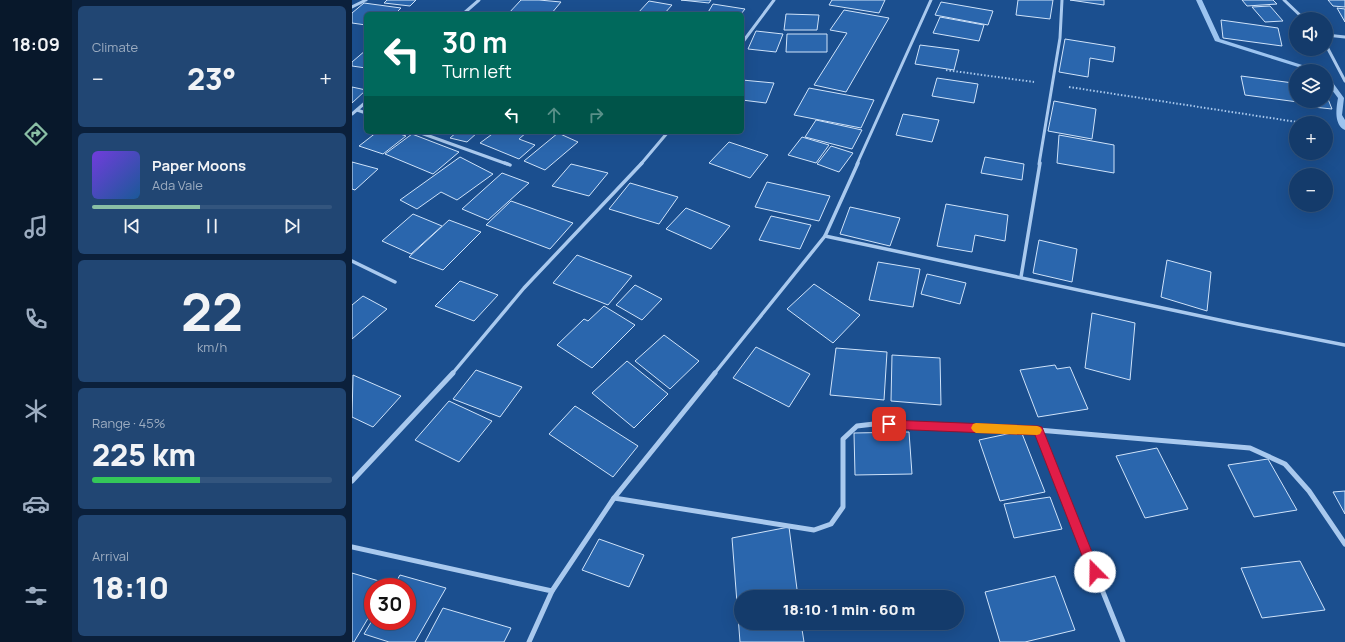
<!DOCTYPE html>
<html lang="en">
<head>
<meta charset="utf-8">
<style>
	:root { --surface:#143b6b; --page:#214673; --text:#f1f3f6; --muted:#9dadc1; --line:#33557e; --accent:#8abfa5 }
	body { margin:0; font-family:Manrope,sans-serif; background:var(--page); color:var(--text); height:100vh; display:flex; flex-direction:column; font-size:15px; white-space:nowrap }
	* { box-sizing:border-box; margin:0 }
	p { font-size:13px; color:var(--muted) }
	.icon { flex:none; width:22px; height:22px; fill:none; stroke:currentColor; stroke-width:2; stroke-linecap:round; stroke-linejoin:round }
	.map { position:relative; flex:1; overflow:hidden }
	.details { display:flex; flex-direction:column; gap:6px; padding:6px; background:#0b203b; width:280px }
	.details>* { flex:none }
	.banner { position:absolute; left:12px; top:12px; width:380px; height:122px; border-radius:6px; box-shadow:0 4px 16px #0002,0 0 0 1px var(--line); background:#00695c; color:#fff; overflow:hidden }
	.controls { position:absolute; left:937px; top:12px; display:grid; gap:8px }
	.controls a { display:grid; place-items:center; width:44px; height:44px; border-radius:50%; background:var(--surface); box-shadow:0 4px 16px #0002,0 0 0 1px var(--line); font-size:20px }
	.speed { position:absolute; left:12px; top:578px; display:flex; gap:8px; font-size:20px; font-weight:700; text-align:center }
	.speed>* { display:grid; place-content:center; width:52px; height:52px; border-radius:50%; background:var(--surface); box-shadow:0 4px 16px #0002,0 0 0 1px var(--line); line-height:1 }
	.speed .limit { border:6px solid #d22; background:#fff; color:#111 }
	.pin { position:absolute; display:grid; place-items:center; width:34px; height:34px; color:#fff; margin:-17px; border-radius:8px; box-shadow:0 2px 6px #0006 }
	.me { position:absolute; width:44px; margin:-22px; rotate:338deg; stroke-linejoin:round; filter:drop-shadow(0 0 3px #0008) }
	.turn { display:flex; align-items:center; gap:14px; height:84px; padding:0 12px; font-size:18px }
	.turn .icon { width:52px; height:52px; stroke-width:2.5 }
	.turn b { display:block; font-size:28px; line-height:34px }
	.lanes { display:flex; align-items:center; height:38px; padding:0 12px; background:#0003; justify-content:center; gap:20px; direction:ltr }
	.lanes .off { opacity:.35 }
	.big { font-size:30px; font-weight:800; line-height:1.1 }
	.details .tile { flex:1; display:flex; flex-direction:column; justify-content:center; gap:6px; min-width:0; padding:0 14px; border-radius:6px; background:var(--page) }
	.details .dial { align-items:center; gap:0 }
	.dial b { font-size:52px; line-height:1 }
	.song { display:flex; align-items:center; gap:12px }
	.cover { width:48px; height:48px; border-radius:6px; background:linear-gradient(135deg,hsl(260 70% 55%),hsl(210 70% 35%)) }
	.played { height:4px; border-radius:2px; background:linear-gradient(90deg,var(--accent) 45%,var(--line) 45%) }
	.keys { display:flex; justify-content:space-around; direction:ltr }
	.heat { display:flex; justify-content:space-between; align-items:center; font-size:22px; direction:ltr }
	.charge { height:6px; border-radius:3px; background:linear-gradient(90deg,#34c759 45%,var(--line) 0) }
	.trip { position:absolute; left:382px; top:590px; width:230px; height:40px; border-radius:20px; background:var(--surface); box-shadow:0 4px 16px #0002,0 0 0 1px var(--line); font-weight:800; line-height:40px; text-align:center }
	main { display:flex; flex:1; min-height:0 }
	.menu { display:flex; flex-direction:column; width:72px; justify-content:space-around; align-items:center; background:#08182b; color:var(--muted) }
	.menu .icon { width:28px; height:28px }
	.menu .active { color:var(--accent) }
	.menu b { font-size:18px; color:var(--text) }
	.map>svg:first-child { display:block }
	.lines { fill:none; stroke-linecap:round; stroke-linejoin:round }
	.stream { fill:#9cc4f0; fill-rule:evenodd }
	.building { fill:#2a66ad; stroke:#cfe3fa }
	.path { stroke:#a9c9ee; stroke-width:2; stroke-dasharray:1.5 2; stroke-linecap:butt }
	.minor-far2 { stroke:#a9c9ee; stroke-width:3 }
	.minor-far1 { stroke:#a9c9ee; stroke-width:3.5 }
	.minor { stroke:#a9c9ee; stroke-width:5 }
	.route { fill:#e11d48; stroke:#92132f }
	.slow { fill:#f59e0b }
</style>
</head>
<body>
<main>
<nav class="menu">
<b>18:09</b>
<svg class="icon active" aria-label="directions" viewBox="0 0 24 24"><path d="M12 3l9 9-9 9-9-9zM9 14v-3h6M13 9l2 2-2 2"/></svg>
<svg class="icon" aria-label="music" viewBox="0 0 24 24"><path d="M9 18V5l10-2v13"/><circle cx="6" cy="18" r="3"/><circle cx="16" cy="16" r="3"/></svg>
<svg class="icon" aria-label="phone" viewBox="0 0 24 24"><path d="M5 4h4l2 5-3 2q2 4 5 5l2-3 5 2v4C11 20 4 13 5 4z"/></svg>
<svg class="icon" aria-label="climate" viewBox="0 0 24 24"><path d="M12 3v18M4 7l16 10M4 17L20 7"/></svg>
<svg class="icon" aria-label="car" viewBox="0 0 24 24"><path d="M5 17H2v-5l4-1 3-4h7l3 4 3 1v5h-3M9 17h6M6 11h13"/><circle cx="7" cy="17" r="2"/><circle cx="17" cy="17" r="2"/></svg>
<svg class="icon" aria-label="filters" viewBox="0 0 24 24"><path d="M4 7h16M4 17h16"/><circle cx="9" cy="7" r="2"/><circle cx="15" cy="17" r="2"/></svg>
</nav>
<section class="details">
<div class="tile"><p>Climate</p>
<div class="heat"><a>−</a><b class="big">23°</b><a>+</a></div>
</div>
<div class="tile">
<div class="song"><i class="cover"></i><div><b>Paper Moons</b><p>Ada Vale</p></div></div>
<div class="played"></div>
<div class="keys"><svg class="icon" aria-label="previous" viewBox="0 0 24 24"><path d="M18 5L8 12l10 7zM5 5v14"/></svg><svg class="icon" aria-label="pause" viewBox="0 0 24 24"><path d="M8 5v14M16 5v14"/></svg><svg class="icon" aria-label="next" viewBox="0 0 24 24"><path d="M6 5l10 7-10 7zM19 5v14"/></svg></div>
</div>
<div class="tile dial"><b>22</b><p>km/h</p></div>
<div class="tile"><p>Range · 45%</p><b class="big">225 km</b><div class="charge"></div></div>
<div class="tile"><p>Arrival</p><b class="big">18:10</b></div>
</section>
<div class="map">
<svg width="993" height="642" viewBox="0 0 993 642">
	<rect width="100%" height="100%" fill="#1b4f8f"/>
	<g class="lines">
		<g class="stream">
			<polygon points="844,0 850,0 868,39 969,71 959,71 863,41"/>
			<path d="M974,75l2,1 16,22 -2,17 3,5v10c-11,-5 -9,-21 -7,-32l-12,-16z"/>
		</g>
	</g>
	<g class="building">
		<polygon points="35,0 64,0 58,6 32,3"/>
		<polygon points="169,0 187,0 209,2 199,14 156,14"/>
		<polygon points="329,0 359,0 357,3"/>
		<polygon points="480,0 533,0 527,13 477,5"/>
		<polygon points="666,0 701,0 698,19 664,15"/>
		<polygon points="718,0 752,0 752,5"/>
		<polygon points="890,0 921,0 925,4 895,6"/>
		<polygon points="976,0 993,0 993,7 981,6"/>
		<polygon points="297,1 320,5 312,14 285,14"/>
		<polygon points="589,2 641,11 636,25 583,15"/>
		<polygon points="12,3 49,8 43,14 14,14 14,25 0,23 0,13"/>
		<polygon points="361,4 393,9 389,14 355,14"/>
		<polygon points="918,6 931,21 913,22 900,7"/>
		<polygon points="985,8 993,9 993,22"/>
		<polygon points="492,10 537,18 494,92 462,85 495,33 478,30"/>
		<polygon points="434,14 467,15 465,30 432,30"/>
		<polygon points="588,17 632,25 627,41 581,33"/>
		<polygon points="869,20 926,28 930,46 871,38"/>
		<polygon points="404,31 431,34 424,52 396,49"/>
		<polygon points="435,34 475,34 475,52 434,52"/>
		<polygon points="713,39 763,47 761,62 738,58 736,77 707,72"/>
		<polygon points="568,45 607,50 602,70 563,64"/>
		<polygon points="14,50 14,68 0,66 0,62"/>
		<polygon points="889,76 941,83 944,94 944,101 946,102 893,95"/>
		<polygon points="585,78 626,84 622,103 580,96"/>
		<polygon points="390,80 422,83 414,103 390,100"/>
		<polygon points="0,87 14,90 0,103"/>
		<polygon points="457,88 522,100 509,128 442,115"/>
		<polygon points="974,94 980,109 952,106 950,101 974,101"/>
		<polygon points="702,101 744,109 740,139 696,131"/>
		<polygon points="551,114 587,120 580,142 544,135"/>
		<polygon points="464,120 510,130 500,149 453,137"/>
		<polygon points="25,132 42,132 54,136 31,154 7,146"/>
		<polygon points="105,132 126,132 115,142 98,138"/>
		<polygon points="143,132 175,132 167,139 183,145 167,159 128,143"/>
		<polygon points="206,133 226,142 193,170 172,161"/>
		<polygon points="60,134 107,152 81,174 33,154"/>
		<polygon points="707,135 762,145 762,173 705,163"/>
		<polygon points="450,137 477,145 464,163 436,155"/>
		<polygon points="377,142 416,155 398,178 357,163"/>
		<polygon points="479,146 501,153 487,172 465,164"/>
		<polygon points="108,157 141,174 105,200 89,192 65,209 48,200"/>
		<polygon points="633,157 672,164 670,180 629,173"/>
		<polygon points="0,162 26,169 3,190 0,189"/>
		<polygon points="219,164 256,173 237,196 200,186"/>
		<polygon points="150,173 177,183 136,220 110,209"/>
		<polygon points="415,182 478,196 467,221 403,207"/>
		<polygon points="278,183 326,197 307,224 257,209"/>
		<polygon points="159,201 221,223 198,249 134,225"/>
		<polygon points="594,204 656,215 653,241 623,235 620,252 585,246"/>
		<polygon points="498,207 548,218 538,246 488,234"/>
		<polygon points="334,208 378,226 359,249 314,229"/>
		<polygon points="61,214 90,226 59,254 30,241"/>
		<polygon points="419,216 459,225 448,249 407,240"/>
		<polygon points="97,220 129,232 91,270 57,257"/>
		<polygon points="687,240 725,249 720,282 681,273"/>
		<polygon points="225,255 280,276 256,305 201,283"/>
		<polygon points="815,260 859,272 855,311 809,297"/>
		<polygon points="526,262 568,269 561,307 517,300"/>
		<polygon points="575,274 614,283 608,304 569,294"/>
		<polygon points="108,281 146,295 122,321 83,306"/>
		<polygon points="462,284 508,315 481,343 435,309"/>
		<polygon points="283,285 310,299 290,320 264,305"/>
		<polygon points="11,296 35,309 0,339 0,305"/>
		<polygon points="252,306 283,325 240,368 205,345 232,319 236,321"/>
		<polygon points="740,313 783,323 778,380 733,368"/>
		<polygon points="312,335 347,361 318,389 283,361"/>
		<polygon points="404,347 458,374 437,407 381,378"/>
		<polygon points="484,348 535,352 532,400 478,395"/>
		<polygon points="540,355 588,358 589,405 539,401"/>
		<polygon points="275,361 316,394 282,428 240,393"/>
		<polygon points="703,365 705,369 718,367 736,409 686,417 668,370"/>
		<polygon points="124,370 170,387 148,417 101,399"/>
		<polygon points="1,375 49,396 21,427 0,417"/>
		<polygon points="97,401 140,421 107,462 63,440"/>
		<polygon points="223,406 286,446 261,477 197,434"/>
		<polygon points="669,431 693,492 648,501 627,440"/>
		<polygon points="557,432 560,474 503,475 502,433"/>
		<polygon points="805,448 836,509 793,518 764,456"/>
		<polygon points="916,459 945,510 902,517 876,465"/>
		<polygon points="993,491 993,514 981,492"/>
		<polygon points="698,497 710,529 662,538 652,504"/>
		<polygon points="437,527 446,597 389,597 389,623 449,623 452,642 388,642 380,538"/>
		<polygon points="247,539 292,555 277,587 230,570"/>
		<polygon points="948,561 973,610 910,618 889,568"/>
		<polygon points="0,573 37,584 35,587 21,587 21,610 2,642 0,642"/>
		<polygon points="48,575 94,588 63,642 37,642 12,634 21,619 21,621 55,621 55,587 41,587"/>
		<polygon points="703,576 723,630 673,642 648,642 633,592"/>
		<polygon points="91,608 159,628 152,642 73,642"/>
	</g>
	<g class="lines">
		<g class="path">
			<polyline points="594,70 682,82"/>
			<polyline points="717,87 945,122"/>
		</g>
		<g class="minor-far2">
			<polyline points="932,0 952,19"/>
			<polyline points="0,7 14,0"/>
			<polyline points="111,14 127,0"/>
			<polyline points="974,35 993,37"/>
			<polyline points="390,43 422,0"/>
			<polyline points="974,45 993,81"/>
			<polyline points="5,110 14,113"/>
			<polyline points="0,114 14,102"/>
			<polyline points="66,132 155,164"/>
			<polyline points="289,164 316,132"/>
			<polyline points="505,164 579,0"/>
			<polyline points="687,164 708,38 710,0"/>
		</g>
		<g class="minor-far1">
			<polyline points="153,163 158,165"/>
			<polyline points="473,236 886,324 993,345"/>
			<polyline points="0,261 43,282"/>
			<polyline points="669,277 688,163"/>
			<polyline points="100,374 172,288 290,163"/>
			<polyline points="362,374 473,236 506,163"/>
		</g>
		<g class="minor">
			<polyline points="686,430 771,642"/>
			<polyline points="0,481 101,373"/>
			<polyline points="262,498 462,530 479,524 491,507 491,439 505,426 522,424 686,430 898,448 933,464 957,491 993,544"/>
			<polyline points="0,547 200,591 177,642"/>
			<polyline points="200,591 262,498 363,373"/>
		</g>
	</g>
	<polygon class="route" points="537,420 686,426 690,427 748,572 747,576 743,577 738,576 683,435 537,429 534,428 532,424 534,421"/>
	<polygon class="slow" points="624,423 685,426 688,427 690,430 688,434 685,435 624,433 621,431 619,428 621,424"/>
</svg>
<div class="controls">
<a><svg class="icon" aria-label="sound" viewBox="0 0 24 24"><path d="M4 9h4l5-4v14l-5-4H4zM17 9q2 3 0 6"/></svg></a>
<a><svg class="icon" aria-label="layers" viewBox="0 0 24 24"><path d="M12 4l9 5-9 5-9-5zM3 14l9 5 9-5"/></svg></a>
<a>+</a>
<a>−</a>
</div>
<div class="speed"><div class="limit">30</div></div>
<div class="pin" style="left:537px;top:424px;background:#d93025"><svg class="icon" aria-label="arrive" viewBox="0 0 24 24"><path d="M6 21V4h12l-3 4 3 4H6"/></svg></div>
<svg class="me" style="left:743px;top:572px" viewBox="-20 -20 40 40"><circle r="19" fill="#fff"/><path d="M0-13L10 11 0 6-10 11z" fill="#e11d48"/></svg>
<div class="trip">18:10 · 1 min · 60 m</div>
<div class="banner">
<div class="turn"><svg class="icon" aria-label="left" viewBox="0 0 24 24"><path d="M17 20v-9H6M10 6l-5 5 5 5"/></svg><div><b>30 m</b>Turn left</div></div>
<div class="lanes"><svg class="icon" aria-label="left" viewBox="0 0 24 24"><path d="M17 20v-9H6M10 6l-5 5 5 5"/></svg><svg class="icon off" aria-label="ahead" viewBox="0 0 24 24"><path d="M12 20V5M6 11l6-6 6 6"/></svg><svg class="icon off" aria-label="right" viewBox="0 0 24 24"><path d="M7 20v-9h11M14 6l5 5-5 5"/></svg></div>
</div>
</div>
</main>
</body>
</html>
